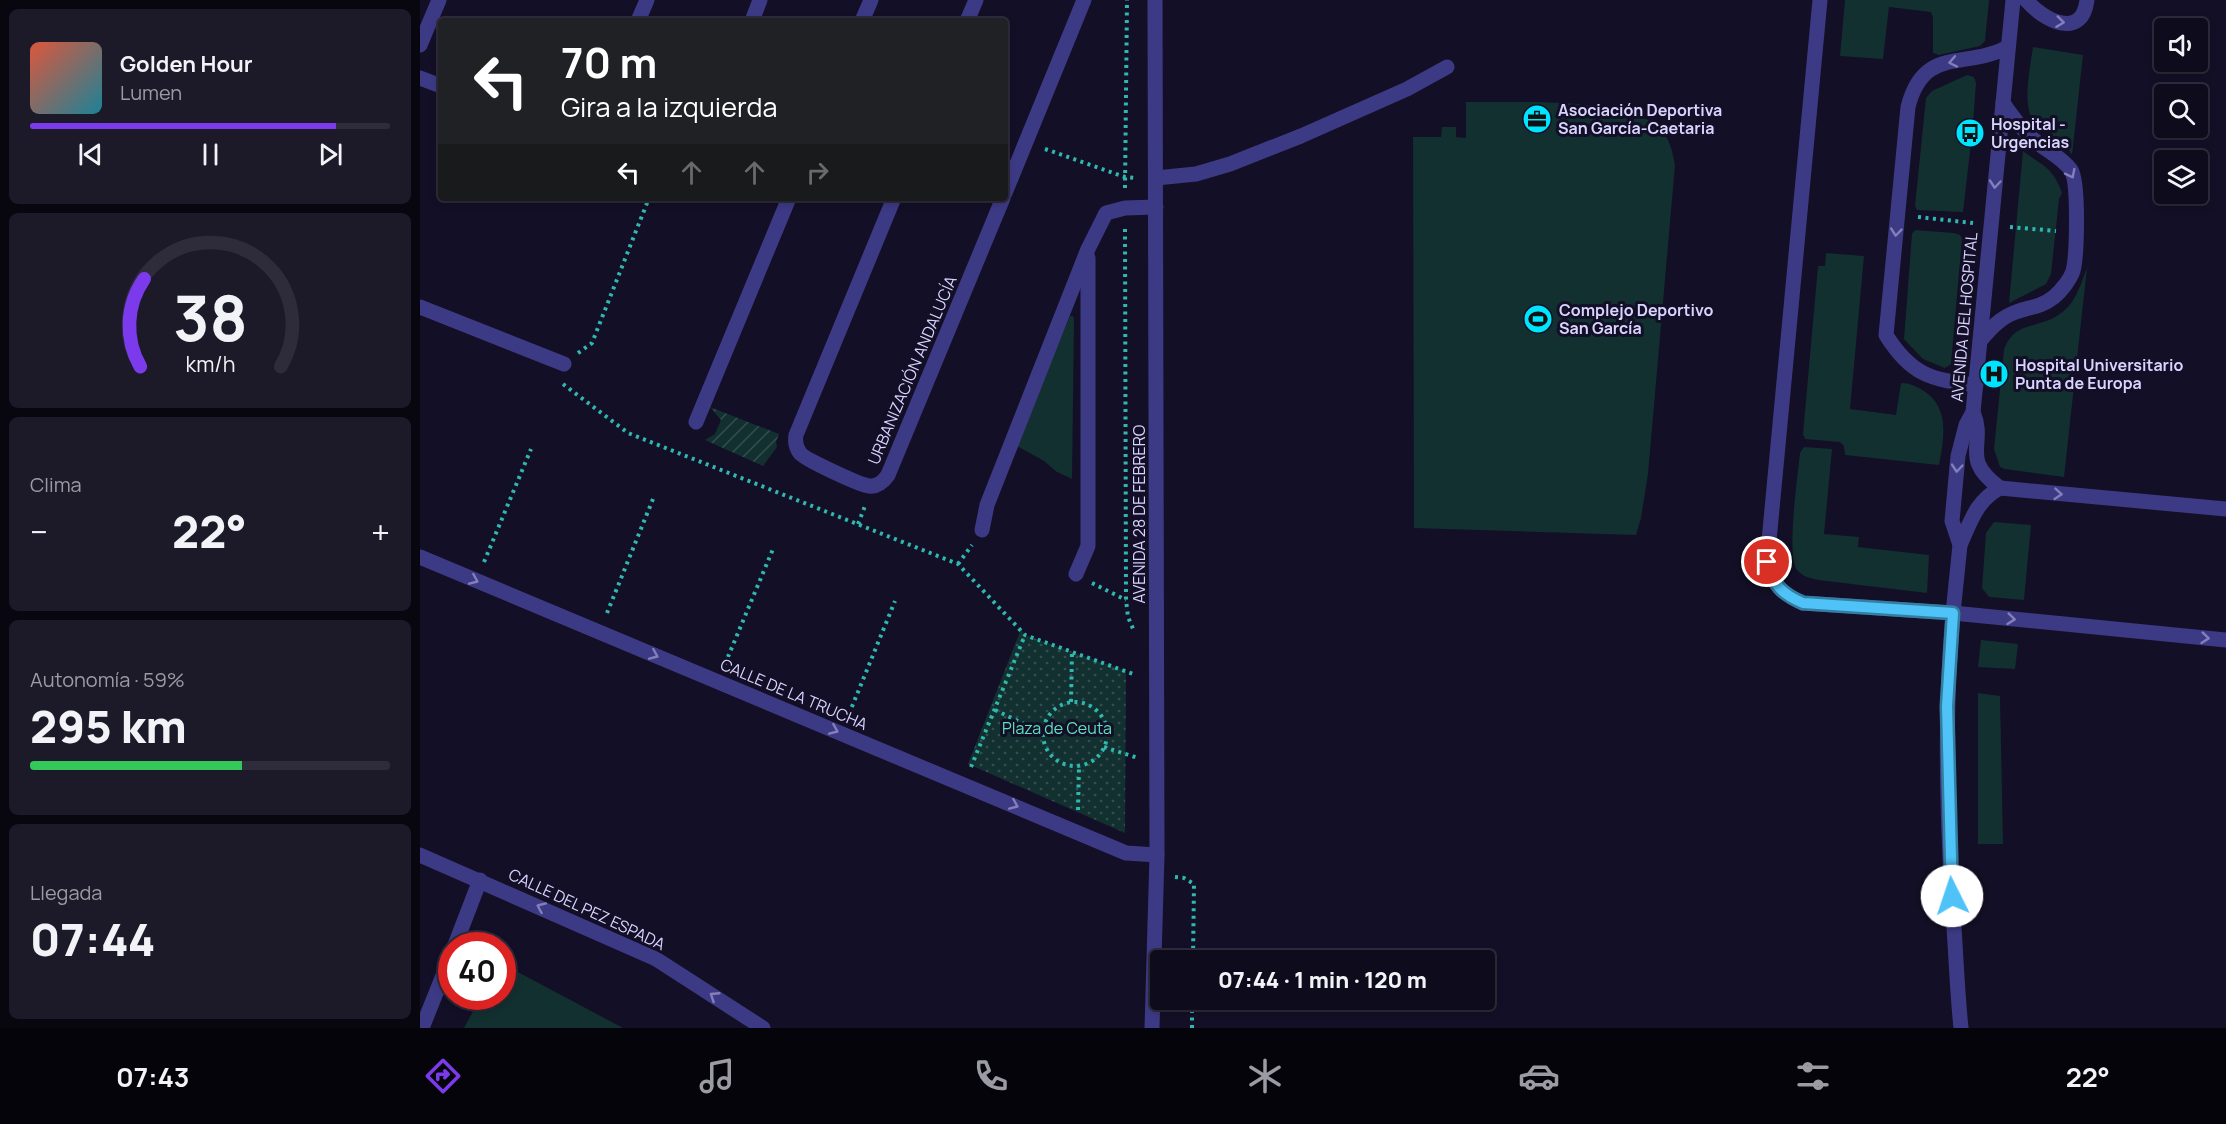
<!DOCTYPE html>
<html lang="es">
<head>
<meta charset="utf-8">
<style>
	:root { --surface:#0e0b1c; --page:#1c1929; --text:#f1f3f6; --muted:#9b9ba3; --line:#2e2b3b; --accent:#7c3aed }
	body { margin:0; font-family:Manrope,sans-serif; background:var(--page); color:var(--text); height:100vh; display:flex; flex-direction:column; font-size:22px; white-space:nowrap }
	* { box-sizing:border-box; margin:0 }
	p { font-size:20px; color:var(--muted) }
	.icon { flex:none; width:33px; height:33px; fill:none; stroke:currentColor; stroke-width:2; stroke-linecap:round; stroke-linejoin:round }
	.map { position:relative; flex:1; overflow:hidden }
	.sheet { display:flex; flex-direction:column; gap:9px; padding:9px; background:#08060f; width:420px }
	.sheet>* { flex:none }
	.guide { position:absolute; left:18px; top:18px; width:570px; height:183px; border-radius:6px; box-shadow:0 3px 9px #0003,0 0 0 2px var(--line); background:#202124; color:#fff; overflow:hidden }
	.buttons { position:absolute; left:1734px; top:18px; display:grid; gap:12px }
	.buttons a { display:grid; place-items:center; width:54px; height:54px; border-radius:6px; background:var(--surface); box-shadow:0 3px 9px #0003,0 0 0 2px var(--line); font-size:30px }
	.speed { position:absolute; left:18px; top:932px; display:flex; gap:12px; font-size:30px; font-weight:700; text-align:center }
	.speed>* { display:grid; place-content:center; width:78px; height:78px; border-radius:50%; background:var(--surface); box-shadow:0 3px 9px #0003,0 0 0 2px var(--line); line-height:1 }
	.speed .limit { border:9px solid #d22; background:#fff; color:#111 }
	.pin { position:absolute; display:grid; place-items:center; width:51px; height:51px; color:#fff; margin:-26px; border:3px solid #fff; border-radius:50%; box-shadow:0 2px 6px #0007 }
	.me { position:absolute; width:66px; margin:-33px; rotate:356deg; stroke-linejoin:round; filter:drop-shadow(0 0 4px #0008) }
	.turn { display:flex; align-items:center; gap:21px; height:126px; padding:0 24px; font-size:27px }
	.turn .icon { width:78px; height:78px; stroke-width:2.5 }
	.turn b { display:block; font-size:42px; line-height:51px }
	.lanes { display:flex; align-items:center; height:57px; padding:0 24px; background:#0003; justify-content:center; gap:30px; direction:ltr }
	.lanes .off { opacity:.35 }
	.big { font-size:45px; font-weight:800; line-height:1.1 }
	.sheet .widget { flex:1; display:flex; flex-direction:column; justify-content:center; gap:9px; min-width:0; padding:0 21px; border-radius:9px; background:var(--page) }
	.sheet .dial { align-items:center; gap:0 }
	.dial svg { height:156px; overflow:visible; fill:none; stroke:var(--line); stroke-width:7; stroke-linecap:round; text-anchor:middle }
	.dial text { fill:var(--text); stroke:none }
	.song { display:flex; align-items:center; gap:18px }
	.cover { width:72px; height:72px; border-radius:9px; background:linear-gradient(135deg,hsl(10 70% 55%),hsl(190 70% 35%)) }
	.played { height:6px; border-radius:3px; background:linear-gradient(90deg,var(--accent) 85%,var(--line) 85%) }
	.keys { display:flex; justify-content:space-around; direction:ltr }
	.heat { display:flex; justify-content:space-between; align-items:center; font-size:33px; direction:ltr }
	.charge { height:9px; border-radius:4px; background:linear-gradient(90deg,#34c759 59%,var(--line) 0) }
	.trip { position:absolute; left:730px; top:950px; width:345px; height:60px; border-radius:6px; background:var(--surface); box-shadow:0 3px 9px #0003,0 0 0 2px var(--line); font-weight:800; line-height:60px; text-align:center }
	.tabs { display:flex; height:96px; justify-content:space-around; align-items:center; background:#06040b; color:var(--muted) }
	.tabs .icon { width:42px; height:42px }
	.tabs .current { color:var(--accent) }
	.tabs b { font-size:27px; color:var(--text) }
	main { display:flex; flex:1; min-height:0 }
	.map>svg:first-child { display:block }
	.grass { fill:#12302f }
	.park { fill:url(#park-dots) }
	.garden { fill:url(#garden-furrows) }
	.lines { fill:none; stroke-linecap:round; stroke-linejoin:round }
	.path { stroke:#2fb8b0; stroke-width:4; stroke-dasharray:3 4.5; stroke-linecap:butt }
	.service { stroke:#3d3a85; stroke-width:15 }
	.minor { stroke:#3d3a85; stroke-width:15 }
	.tertiary { stroke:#3d3a85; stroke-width:15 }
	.oneway { stroke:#837fbc }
	.route-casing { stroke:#337fa1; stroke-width:15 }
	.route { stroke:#4fc3f7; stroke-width:10 }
	.labels { text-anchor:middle; stroke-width:6; stroke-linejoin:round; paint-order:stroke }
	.poi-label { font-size:16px; font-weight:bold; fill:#d9d4ff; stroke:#130f26; text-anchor:start }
	.street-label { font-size:16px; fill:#d9d4ff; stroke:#130f26 }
	.park-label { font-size:16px; fill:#5fe0c0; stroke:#130f26 }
</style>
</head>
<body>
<main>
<section class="sheet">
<div class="widget">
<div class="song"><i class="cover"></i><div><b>Golden Hour</b><p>Lumen</p></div></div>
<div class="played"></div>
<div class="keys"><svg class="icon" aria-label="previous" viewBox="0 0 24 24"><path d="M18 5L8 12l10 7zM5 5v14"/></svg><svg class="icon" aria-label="pause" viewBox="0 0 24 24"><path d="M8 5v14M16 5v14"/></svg><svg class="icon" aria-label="next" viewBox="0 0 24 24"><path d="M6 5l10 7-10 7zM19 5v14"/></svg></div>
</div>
<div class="widget dial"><svg viewBox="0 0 100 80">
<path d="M14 69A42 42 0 1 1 86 69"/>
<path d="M14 69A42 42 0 0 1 16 24" stroke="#7c3aed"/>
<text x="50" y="56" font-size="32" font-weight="700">38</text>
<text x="50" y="72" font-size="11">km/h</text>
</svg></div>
<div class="widget"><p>Clima</p>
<div class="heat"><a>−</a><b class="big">22°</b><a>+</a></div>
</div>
<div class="widget"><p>Autonomía · 59%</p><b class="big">295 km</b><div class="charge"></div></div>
<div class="widget"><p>Llegada</p><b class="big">07:44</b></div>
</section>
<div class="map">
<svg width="1806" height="1028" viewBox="0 0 1806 1028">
	<defs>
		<pattern id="park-dots" width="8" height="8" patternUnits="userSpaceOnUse" patternTransform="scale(1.5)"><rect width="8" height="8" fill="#12302f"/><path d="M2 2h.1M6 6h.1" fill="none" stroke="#344d4e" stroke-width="1.8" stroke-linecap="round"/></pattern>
		<pattern id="garden-furrows" width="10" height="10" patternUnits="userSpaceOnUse" patternTransform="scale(1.5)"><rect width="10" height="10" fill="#12302f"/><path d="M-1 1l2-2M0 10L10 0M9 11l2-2" fill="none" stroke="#344d4e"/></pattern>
	</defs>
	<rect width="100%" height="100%" fill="#130f26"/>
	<g class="grass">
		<polygon points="1425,0 1569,0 1565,41 1560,46 1519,55 1513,53 1513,17 1511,12 1469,7 1463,59 1420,56"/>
		<path d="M1613,47l50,8 -11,100c-11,-19 -17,-15 -32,-26 -21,-15 -10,-59 -7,-82z"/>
		<polygon points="1547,75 1554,77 1556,83 1553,123 1548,123 1546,142 1551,143 1543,212 1497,210 1495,206 1506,98 1512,91"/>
		<path d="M1046,102c46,1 161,-6 193,26 11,11 13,22 16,37l-27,309 -7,44 -5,17 -222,-7 -1,-391h28l1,-10h14v10l10,1z"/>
		<path d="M1603,151c21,16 30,16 39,42l-3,6 -8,75 -5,10 -37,19z"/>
		<polygon points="1495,230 1534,233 1540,235 1542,239 1531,364 1525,368 1503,359 1484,339 1492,234"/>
		<path d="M1406,253l38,3 -14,153 46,6 5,-32c9,0 15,3 23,8 26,17 20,47 15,74l-94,-10 -1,-9 -4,-4 -35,-3 -2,-5 15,-168h7z"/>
		<path d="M1667,268l-23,209 -59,-8 -5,-2 -6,-18 10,-99c10,-30 35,-20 57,-37 15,-10 20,-30 26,-45z"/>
		<polygon points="650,316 653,316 654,320 652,479 637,472 624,461 595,445"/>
		<path d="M1384,447l28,2 -8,85 35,3 -1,10 71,8 -2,38 -109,-13c-8,-2 -15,-3 -21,-10 -11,-15 1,-95 3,-117z"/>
		<polygon points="1574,522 1611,525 1604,600 1569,597 1562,588 1566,533"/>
		<polygon points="1561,640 1598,644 1595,669 1558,667"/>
		<polygon points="1558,693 1580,696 1583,844 1558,844"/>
		<polygon points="83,964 203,1028 44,1028 61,996 82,996"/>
	</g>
	<polygon class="park" points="601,629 605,635 706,671 705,833 548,764"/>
	<polygon class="garden" points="290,407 359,434 356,442 357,447 343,466 285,440 295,434 301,420"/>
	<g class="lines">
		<g class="path">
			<polyline points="625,149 705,177 715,178"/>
			<polyline points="705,188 707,0"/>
			<polyline points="1498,217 1553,223"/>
			<polyline points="1590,227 1636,231"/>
			<polyline points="705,229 706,600 708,617 714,631"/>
			<polyline points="158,353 172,343 229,198"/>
			<polyline points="143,384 208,433 538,564 605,635 716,675"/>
			<polyline points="438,524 445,506"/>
			<polyline points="64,562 111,449"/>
			<polyline points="538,564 552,545"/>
			<polyline points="672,583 706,600"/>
			<polyline points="187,613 233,499"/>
			<polyline points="305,664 353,549"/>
			<polyline points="651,702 652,652"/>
			<circle cx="655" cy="734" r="32"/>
			<polyline points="575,710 623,733"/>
			<polyline points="429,714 475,601"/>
			<polyline points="684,747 718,758"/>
			<polyline points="551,767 605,635"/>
			<polyline points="658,810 659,766"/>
			<polyline points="755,877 764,878 774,884 773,960"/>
			<polyline points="772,1028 772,999"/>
		</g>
		<g class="service">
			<path d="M1606,0c17,20 56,41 61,0"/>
			<polyline points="736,178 776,174 810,164 881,136 987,89 1027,67"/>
			<path d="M1560,341c10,-12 21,-24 36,-29 14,-5 25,-5 38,-15 7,-6 16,-17 19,-26 4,-15 6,-89 -2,-101 -9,-12 -20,-17 -32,-26 -14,-11 -26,-26 -36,-41"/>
			<path d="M1556,385c-45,-5 -65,-10 -90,-50l22,-228c16,-62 57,-37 100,-60"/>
		</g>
		<g class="minor">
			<path d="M1400,0l-53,562c6,23 15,32 36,41l150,10 273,27"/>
			<polyline points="218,21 227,0"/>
			<polyline points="332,21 340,0"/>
			<polyline points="442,21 451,0"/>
			<polyline points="547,21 556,0"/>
			<polyline points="0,45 19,0"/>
			<polyline points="0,78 21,86"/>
			<polyline points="585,193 664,0"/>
			<path d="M474,198l-98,237c-1,6 0,13 4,18 4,6 60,32 69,33 8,1 15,-5 19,-11l115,-277"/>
			<polyline points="0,307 144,364"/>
			<path d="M1553,412c14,33 -14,46 27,76l226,21"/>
			<polyline points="276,422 369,198"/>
			<polyline points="562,530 567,505 668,249 686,213 705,208 736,207"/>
			<path d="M1540,545c11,-24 16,-44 40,-57"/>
			<polyline points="0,557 706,853 737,855"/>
			<polyline points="656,574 668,546 668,258"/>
			<polyline points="1533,613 1540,545 1532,521 1538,456 1546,425 1553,412 1593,0"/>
			<polyline points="0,855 236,959 343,1028"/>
			<polyline points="35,945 60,880"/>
			<polyline points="2,1028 32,953"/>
		</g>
		<g class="tertiary">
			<path d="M1533,613c-9,100 -6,201 0,301 3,38 4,76 8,114"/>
			<polyline points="732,1028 737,855 735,0"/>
		</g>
	</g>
	<defs><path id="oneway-chevron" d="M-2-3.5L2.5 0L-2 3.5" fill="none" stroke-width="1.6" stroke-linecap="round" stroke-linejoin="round" transform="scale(1.5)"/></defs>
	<g class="oneway">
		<use href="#oneway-chevron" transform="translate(1640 22) rotate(7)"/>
		<use href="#oneway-chevron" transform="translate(1533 62) rotate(169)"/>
		<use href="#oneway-chevron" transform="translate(1651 174) rotate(63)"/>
		<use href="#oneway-chevron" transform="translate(1575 184) rotate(95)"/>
		<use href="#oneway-chevron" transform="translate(1476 232) rotate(96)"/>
		<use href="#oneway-chevron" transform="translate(1537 468) rotate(95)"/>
		<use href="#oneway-chevron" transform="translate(1638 494) rotate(5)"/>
		<use href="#oneway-chevron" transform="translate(54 580) rotate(23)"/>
		<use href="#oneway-chevron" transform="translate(1591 619) rotate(6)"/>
		<use href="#oneway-chevron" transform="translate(1785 638) rotate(6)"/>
		<use href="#oneway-chevron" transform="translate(234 655) rotate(23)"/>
		<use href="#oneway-chevron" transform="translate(414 730) rotate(23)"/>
		<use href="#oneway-chevron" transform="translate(594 805) rotate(23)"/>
		<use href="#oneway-chevron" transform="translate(121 907) rotate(-156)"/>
		<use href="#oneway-chevron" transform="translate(294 996) rotate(-147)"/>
	</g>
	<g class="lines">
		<g class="route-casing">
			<path id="route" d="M1347,562c6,23 15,32 36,41l150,10 -6,93 5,190"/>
		</g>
		<use href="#route" class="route"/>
	</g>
	<defs>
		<g id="office-disc" transform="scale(1.5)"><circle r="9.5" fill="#00e5ff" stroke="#130f26"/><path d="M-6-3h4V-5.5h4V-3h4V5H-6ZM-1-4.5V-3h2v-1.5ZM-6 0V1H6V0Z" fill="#111"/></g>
		<g id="bus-disc" transform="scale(1.5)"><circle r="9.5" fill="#00e5ff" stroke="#130f26"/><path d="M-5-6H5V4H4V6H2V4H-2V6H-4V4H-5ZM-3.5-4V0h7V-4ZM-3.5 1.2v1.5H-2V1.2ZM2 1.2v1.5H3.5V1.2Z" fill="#111"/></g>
		<g id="stadium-disc" transform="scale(1.5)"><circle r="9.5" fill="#00e5ff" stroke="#130f26"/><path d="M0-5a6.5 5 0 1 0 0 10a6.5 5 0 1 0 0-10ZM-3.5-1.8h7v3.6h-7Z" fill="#111"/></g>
		<g id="hospital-disc" transform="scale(1.5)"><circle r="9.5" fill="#00e5ff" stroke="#130f26"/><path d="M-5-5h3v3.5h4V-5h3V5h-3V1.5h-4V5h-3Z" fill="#111"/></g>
	</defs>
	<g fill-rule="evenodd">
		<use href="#office-disc" x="1117" y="119"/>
		<use href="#bus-disc" x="1550" y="133"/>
		<use href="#stadium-disc" x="1118" y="319"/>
		<use href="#hospital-disc" x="1574" y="374"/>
	</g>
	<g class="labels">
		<g class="poi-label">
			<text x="1138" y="116">Asociación Deportiva<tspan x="1138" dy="18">San García-Caetaria</tspan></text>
			<text x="1571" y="130">Hospital -<tspan x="1571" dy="18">Urgencias</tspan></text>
			<text x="1139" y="316">Complejo Deportivo<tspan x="1139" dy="18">San García</tspan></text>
			<text x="1595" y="371">Hospital Universitario<tspan x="1595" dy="18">Punta de Europa</tspan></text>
		</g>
		<g class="street-label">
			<text transform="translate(1544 317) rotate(-85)" y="6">AVENIDA DEL HOSPITAL</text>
			<text transform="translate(492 370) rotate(-67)" y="6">URBANIZACIÓN ANDALUCÍA</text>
			<text transform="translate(719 514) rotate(-90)" y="6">AVENIDA 28 DE FEBRERO</text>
			<text transform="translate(374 694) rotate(23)" y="6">CALLE DE LA TRUCHA</text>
			<text transform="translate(167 909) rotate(25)" y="6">CALLE DEL PEZ ESPADA</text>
		</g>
		<g class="park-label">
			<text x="637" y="734">Plaza de Ceuta</text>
		</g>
	</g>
</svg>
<div class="buttons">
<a><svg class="icon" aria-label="sound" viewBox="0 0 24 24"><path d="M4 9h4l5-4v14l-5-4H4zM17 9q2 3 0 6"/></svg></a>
<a><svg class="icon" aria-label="search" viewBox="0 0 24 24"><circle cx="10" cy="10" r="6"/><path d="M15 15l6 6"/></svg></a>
<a><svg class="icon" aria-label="layers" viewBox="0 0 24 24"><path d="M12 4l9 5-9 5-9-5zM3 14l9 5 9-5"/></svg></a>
</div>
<div class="speed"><div class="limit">40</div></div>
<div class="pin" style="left:1347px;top:562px;background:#d93025"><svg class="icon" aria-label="arrive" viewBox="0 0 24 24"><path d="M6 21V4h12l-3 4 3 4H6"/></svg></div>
<svg class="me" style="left:1532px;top:896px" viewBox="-20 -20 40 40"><circle r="19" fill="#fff"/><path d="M0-13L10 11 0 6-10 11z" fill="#4fc3f7"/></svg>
<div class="trip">07:44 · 1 min · 120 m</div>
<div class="guide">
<div class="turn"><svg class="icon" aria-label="left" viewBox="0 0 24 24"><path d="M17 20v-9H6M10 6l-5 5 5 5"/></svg><div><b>70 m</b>Gira a la izquierda</div></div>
<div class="lanes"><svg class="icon" aria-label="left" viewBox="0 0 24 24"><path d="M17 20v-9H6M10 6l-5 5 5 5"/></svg><svg class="icon off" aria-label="ahead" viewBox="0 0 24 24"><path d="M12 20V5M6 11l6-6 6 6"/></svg><svg class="icon off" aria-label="ahead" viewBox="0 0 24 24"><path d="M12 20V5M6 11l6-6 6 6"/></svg><svg class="icon off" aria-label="right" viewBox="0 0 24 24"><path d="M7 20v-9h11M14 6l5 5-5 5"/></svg></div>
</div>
</div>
</main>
<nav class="tabs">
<b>07:43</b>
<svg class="icon current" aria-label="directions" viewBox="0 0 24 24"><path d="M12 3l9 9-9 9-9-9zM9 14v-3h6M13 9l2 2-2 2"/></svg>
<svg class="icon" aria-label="music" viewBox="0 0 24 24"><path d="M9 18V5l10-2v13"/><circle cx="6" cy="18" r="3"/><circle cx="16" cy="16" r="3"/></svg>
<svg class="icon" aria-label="phone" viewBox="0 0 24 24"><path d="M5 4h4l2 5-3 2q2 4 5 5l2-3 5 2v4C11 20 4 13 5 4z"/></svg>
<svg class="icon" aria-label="climate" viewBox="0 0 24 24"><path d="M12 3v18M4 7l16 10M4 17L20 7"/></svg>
<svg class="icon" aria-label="car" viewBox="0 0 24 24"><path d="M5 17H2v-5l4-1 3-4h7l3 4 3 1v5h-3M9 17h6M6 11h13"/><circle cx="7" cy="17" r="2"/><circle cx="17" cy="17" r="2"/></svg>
<svg class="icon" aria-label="filters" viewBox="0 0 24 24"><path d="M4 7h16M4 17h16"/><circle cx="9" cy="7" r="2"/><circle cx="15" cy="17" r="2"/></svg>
<b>22°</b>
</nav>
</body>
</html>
